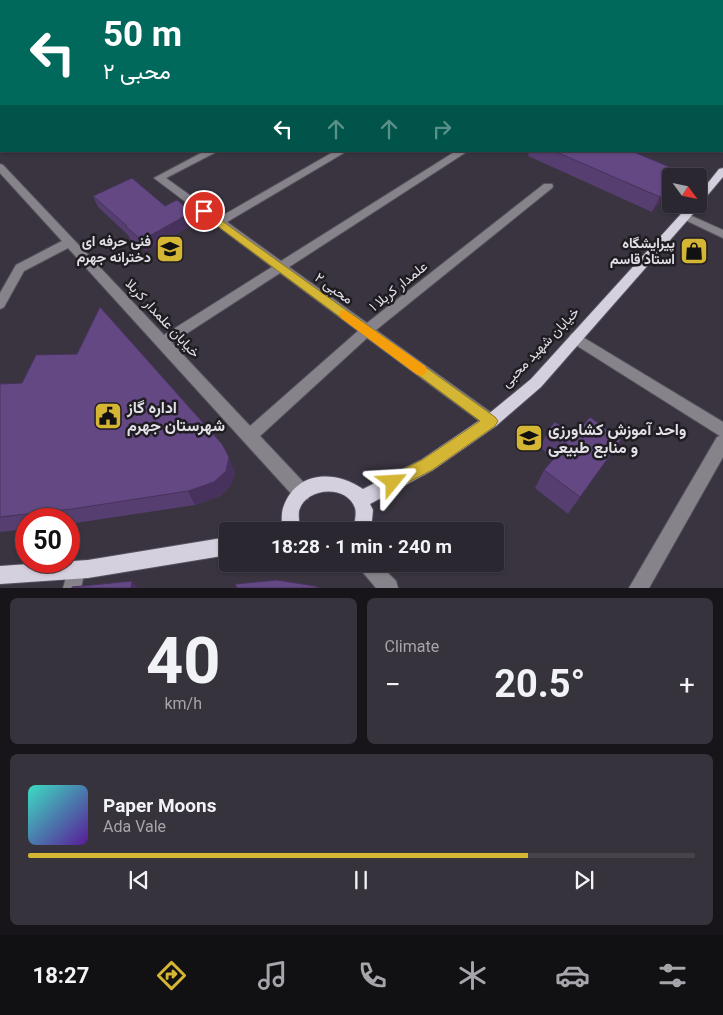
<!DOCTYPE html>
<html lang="en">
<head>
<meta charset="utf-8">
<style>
	:root { --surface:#2b2730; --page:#37333c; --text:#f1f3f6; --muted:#a6a5ab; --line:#47444c; --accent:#d5b534 }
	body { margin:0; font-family:Roboto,Vazirmatn,sans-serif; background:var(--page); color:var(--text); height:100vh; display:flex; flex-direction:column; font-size:19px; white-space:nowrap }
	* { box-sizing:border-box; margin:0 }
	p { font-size:16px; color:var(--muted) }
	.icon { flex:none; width:28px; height:28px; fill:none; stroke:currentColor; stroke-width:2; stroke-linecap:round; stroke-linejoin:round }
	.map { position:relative; height:588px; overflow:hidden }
	.sheet { display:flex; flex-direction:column; gap:10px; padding:10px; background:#18151a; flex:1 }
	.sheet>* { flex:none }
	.top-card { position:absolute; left:0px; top:0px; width:724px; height:152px; box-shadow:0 1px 4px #0004,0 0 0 1px var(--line); background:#00695c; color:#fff; overflow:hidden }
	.needle { width:32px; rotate:123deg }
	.tools { position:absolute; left:662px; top:168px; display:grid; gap:10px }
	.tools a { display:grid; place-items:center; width:45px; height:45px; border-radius:5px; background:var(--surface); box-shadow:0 1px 4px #0004,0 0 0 1px var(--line); font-size:25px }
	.speed { position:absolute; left:15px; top:508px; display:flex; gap:10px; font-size:25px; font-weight:700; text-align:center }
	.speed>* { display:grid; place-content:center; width:65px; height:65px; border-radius:50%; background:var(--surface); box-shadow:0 1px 4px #0004,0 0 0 1px var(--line); line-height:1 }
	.speed .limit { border:8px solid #d22; background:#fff; color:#111 }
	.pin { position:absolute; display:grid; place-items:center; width:42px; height:42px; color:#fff; margin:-21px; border:2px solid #fff; border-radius:50%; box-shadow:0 1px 5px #0007 }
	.me { position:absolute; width:55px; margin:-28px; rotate:63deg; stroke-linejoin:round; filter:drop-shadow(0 0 4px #0008) }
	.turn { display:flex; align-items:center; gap:18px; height:105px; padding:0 20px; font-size:22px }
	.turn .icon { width:65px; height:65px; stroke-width:2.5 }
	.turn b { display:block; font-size:35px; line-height:42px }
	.lanes { display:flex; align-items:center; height:48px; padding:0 20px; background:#0003; justify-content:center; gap:25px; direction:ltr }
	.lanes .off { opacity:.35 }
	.big { font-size:38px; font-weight:700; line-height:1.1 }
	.sheet .widget { flex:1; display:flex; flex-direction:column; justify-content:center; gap:8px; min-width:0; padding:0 18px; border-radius:8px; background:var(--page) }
	.sheet .dial { align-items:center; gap:0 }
	.dial b { font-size:65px; line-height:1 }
	.song { display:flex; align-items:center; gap:15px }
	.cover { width:60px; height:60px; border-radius:8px; background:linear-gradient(135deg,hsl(170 70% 55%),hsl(270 70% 35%)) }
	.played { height:5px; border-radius:2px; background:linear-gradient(90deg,var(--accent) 75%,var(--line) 75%) }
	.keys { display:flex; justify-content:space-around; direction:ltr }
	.heat { display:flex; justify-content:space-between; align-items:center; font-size:28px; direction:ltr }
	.sheet .tiles { flex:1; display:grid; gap:10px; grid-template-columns:1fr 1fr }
	.widget:last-child { grid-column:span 2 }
	.trip { position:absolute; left:219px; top:522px; width:285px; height:50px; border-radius:5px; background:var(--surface); box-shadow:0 1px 4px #0004,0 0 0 1px var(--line); font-weight:700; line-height:50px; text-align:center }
	.dock { display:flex; height:80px; justify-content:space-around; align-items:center; background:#111013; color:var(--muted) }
	.dock .icon { width:35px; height:35px }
	.dock .selected { color:var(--accent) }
	.dock b { font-size:22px; color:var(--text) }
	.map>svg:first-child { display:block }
	.green { fill:#5b4773 }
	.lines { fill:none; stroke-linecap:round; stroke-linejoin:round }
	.stream { stroke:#2e1248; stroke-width:2.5 }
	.minor-casing { stroke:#57535e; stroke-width:2 }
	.major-casing { stroke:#57535e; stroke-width:2 }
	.path { stroke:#706c76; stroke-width:1; stroke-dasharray:2.5 2.5; stroke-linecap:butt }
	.minor { fill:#86848a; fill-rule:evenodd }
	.major { fill:#d5d0dd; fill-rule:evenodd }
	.wall { fill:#563e71 }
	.shaded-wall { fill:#46325c }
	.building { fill:#644883; stroke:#46325c }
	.route { fill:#d5b534; stroke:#8a7622 }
	.slow { fill:#f59e0b }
	.labels { text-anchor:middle; stroke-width:5; stroke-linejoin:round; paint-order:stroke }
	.poi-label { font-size:14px; font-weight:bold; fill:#e2dfe7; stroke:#1f1d22; text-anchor:end }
	.street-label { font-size:14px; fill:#e2dfe7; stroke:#1f1d22 }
	.near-poi-label { font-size:16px; font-weight:bold; fill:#e2dfe7; stroke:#1f1d22; text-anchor:start }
</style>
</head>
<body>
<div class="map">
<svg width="723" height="588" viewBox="0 0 723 588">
	<rect width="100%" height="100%" fill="#393440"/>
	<polygon class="green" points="470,0 699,0 704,1 466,1"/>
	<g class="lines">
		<g class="stream">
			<polyline points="154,1 197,1"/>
			<polyline points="447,1 450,0"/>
		</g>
		<g class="minor-casing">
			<g id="minor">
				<rect x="0" y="42" width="1" height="4"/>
				<rect x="0" y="72" width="1" height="4"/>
				<rect x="0" y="114" width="1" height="6"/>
				<path d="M205,151h13l-52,27 54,39 115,-66h12l-120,71 54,39 175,-110h12l-179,116 78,56 177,-139h8l1,2 -1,2 -176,142 120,86 3,5 -3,5 -5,2 -5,-2 -119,-88 -107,98 48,51 2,6 -2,6 -6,2 -6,-2 -228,-251 -44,23 -20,36 -4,2v-16l16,-28 46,-24 -62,-68v-9l3,1 161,170 108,-68 -118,-89zM280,273l78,58 -108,95 -78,-83z"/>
				<polygon points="685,213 723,230 723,238 681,218 680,216 681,214"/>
				<polygon points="576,333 723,422 723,457 649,588 629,588 717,437 720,436 571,342 569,338 571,334"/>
				<polygon points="76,561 82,564 85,570 81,588 63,588 70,564"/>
				<polygon points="358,564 379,564 396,581 398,588 376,588 361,570"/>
			</g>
		</g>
		<g class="major-casing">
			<g id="major">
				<polygon points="711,0 722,0 722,1 712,1"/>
				<path d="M723,168v9l-22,26 -1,3 -159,181 -45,39 -63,44 -63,34 3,6 -2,21h-18c1,-7 4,-16 2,-23 -8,-24 -50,-21 -56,3 -1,6 1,14 1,20h-18c0,-7 -1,-16 1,-23 13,-38 52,-38 80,-19l58,-29 65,-44 45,-37 159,-175h9v-10l20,-25z"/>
				<polygon points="228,537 228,555 88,578 0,584 0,566 88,560"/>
			</g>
		</g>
		<g class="path">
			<polyline points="631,0 635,1"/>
			<polyline points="696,0 700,1"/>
			<polyline points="505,1 508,0"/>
			<polyline points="620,1 623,0"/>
		</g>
		<use href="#minor" class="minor"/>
		<use href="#major" class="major"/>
	</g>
	<g class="wall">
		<rect x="0" y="12" width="1" height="20"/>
		<polygon points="529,151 631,151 682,172 680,176 671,176 652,212 528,156"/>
		<polygon points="93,196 165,206 196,223 146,251 130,239 128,235 98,207"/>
		<polygon points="0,384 235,472 231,485 220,496 195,505 69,524 69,519 26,519 26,529 0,532"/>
		<polygon points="549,429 574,436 621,440 568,514 535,488 544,470 554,459 540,447"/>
	</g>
	<g class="shaded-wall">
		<polygon points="671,184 671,191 652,212 660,197"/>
		<polygon points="192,212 196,223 146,251 142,240"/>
		<polygon points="621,440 608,459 568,514 580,497"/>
		<polygon points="229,457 235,472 231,485 220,496 195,505 188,491"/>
		<polygon points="132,581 138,588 131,588"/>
	</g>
	<g class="building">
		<polygon points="267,0 283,0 331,1 266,1"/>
		<polygon points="0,12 1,12 1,22 0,23"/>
		<polygon points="554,151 631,151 682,172 678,176 671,176 671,184 660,197"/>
		<polygon points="132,178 165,206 177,200 192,212 142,240 126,227 127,226 93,196"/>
		<polygon points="100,307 222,444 229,457 226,471 214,482 188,491 72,509 0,517 0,384 22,383 36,355 77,354"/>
		<polygon points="590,417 621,440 580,497 544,470 567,444 549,429 555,422 574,436"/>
		<polygon points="277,580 315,586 319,588 237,588 235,584"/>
		<polygon points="132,581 131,588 72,588 72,587"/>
	</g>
	<polygon class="route" points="204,208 495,417 498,421 495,426 432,470 399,487 393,489 388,487 386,482 388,477 422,460 480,421 200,213 200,209"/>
	<polygon class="slow" points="345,310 425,366 427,370 425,374 421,376 416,374 341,318 339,315 341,311"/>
	<defs>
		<g id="school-square" transform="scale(1.4375)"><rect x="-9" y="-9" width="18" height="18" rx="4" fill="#d5b534" stroke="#1f1d22"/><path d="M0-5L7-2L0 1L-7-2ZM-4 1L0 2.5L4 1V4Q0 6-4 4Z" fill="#111"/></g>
		<g id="shop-square" transform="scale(1.4375)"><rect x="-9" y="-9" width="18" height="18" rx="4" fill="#d5b534" stroke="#1f1d22"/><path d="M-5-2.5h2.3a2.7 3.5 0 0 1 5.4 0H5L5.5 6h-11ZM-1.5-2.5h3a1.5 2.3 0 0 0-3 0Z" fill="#111"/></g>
		<g id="civic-square" transform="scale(1.4375)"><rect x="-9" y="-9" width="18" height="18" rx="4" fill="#d5b534" stroke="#1f1d22"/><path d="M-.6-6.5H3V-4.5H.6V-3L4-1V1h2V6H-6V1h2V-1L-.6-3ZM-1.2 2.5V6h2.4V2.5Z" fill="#111"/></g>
		<g id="university-square" transform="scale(1.4375)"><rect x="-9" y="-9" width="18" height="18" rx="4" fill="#d5b534" stroke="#1f1d22"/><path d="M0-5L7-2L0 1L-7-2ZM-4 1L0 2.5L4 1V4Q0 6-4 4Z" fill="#111"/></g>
	</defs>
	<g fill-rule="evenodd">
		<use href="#school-square" x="170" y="249"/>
		<use href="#shop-square" x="694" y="251"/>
		<use href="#civic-square" x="108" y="416"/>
		<use href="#university-square" x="529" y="438"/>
	</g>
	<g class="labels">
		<g class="poi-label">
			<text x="151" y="246">فنی حرفه ای<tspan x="151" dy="16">دخترانه جهرم</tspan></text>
			<text x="675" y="248">پیرایشگاه<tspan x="675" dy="16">استاد قاسم</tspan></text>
		</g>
		<g class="street-label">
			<text transform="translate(398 286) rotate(-39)" y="5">علمدار کربلا ۱</text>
			<text transform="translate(334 288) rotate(36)" y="5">محبی ۲</text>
			<text transform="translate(163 318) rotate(47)" y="5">خیابان علمدار کربلا</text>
			<text transform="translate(540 347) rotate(-46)" y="5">خیابان شهید محبی</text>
		</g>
		<g class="near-poi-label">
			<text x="127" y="413">اداره گاز<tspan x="127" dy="18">شهرستان جهرم</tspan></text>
			<text x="548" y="435">واحد آموزش کشاورزی<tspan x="548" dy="18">و منابع طبیعی</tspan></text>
		</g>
	</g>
</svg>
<div class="tools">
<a><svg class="needle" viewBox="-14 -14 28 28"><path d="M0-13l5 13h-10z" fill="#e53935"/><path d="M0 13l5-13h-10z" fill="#a6a5ab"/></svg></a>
</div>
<div class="speed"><div class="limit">50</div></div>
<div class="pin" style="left:204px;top:211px;background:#d93025"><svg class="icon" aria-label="arrive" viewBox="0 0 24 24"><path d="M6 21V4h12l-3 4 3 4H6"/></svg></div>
<svg class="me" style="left:393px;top:482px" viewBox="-20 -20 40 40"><path d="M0-17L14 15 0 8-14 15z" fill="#d5b534" stroke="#fff" stroke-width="4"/></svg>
<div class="trip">18:28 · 1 min · 240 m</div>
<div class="top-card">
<div class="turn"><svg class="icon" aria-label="left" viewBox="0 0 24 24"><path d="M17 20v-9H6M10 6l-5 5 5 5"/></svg><div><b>50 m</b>محبی ۲</div></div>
<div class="lanes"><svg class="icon" aria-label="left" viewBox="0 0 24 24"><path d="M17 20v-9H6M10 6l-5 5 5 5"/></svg><svg class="icon off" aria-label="ahead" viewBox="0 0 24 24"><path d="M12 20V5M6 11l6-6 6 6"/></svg><svg class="icon off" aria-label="ahead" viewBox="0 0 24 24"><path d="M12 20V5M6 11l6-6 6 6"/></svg><svg class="icon off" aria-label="right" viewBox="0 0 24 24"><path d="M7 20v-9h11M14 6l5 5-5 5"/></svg></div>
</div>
</div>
<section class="sheet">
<div class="tiles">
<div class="widget dial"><b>40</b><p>km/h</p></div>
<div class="widget"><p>Climate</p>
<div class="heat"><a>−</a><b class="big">20.5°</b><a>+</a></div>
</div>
<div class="widget">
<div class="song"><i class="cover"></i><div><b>Paper Moons</b><p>Ada Vale</p></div></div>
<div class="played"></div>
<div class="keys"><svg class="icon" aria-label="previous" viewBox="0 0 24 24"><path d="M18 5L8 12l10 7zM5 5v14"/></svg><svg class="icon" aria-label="pause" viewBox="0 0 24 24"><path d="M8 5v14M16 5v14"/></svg><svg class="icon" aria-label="next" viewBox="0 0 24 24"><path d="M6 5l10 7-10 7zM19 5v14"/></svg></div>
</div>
</div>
</section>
<nav class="dock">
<b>18:27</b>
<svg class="icon selected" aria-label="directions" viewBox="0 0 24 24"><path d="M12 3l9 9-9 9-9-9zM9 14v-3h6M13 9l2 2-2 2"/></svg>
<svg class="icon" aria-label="music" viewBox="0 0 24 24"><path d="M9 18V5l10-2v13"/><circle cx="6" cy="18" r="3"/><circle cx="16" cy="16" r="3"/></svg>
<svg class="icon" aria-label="phone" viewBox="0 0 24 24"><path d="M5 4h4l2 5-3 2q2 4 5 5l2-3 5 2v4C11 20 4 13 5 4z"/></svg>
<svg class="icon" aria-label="climate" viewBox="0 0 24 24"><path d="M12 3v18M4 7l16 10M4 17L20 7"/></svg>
<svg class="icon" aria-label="car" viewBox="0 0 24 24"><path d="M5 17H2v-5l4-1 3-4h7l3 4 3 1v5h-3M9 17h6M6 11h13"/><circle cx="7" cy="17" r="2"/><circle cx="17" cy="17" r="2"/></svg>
<svg class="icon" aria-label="filters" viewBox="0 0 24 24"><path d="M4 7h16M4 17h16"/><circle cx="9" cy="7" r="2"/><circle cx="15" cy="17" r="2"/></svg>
</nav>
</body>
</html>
